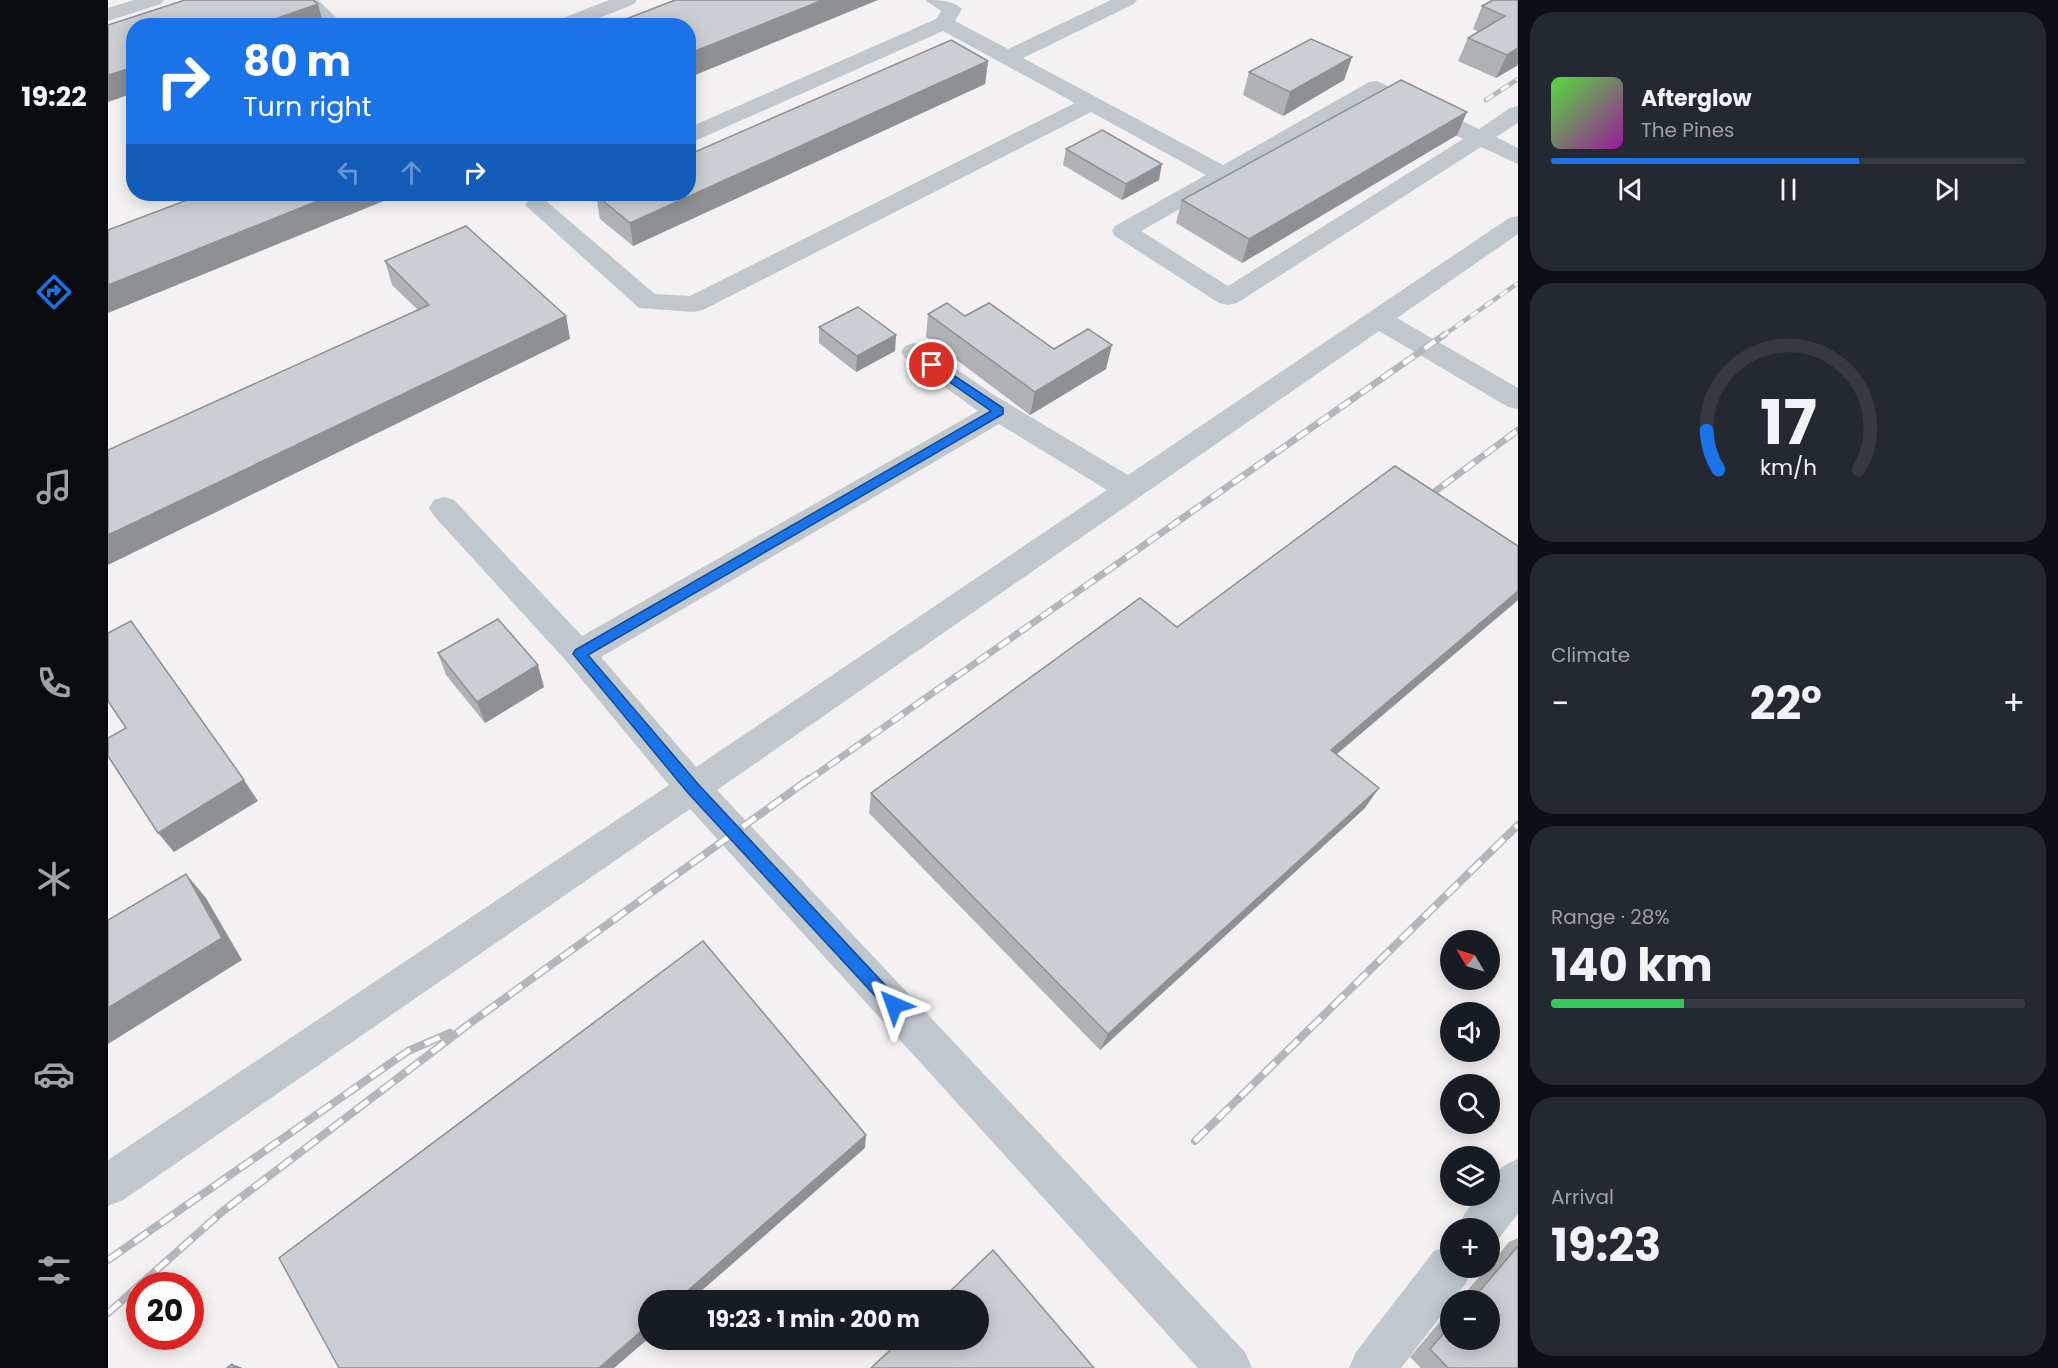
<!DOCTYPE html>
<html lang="en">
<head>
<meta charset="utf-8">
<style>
	:root { --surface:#171b24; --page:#242831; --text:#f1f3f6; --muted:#9ea1a6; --line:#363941; --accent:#1a73e8 }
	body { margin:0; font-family:Poppins,sans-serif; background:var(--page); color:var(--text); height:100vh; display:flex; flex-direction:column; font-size:22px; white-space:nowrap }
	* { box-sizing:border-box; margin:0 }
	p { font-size:20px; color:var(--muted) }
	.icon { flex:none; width:33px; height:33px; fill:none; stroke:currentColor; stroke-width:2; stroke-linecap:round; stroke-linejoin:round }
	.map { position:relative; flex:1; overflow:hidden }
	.side { display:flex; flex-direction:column; gap:12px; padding:12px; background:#0d0f14; width:540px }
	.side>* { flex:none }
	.top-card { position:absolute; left:18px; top:18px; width:570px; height:183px; border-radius:24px; box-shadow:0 3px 15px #0003; background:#1a73e8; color:#fff; overflow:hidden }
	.needle { width:39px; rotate:308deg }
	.fabs { position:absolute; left:1332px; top:930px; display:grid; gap:12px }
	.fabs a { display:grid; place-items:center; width:60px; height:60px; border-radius:50%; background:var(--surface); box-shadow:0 3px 15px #0003; font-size:30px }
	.speed { position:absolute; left:18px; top:1272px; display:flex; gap:12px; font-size:30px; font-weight:700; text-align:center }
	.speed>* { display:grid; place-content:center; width:78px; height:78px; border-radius:50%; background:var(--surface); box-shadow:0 3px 15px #0003; line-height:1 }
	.speed .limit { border:9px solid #d22; background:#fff; color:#111 }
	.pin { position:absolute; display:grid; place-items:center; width:51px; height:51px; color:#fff; margin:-26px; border:3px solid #fff; border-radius:50%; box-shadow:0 2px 6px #0007 }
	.me { position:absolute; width:66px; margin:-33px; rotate:317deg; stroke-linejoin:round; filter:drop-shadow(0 0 4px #0008) }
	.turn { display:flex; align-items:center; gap:21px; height:126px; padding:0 18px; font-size:27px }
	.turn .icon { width:78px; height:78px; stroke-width:2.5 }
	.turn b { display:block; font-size:42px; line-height:51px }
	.lanes { display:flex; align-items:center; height:57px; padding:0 18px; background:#0003; justify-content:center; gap:30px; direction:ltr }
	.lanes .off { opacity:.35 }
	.big { font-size:45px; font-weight:700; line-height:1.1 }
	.side .card { flex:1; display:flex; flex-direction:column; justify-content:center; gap:9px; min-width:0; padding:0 21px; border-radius:24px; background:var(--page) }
	.side .dial { align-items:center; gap:0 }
	.dial svg { height:156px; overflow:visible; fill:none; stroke:var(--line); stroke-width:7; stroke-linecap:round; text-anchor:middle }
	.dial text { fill:var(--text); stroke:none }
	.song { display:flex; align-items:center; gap:18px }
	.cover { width:72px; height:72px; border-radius:9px; background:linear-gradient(135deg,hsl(110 70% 55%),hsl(300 70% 35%)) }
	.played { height:6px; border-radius:3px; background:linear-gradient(90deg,var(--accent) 65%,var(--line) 65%) }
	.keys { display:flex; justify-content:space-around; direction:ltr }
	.heat { display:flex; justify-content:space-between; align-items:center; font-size:33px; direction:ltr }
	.charge { height:9px; border-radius:4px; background:linear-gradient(90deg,#34c759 28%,var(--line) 0) }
	.trip { position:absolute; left:530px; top:1290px; width:351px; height:60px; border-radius:30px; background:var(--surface); box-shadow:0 3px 15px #0003; font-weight:700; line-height:60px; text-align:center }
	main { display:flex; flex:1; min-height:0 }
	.tabs { display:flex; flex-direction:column; width:108px; justify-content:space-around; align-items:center; background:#090b0e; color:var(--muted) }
	.tabs .icon { width:42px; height:42px }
	.tabs .selected { color:var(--accent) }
	.tabs b { font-size:27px; color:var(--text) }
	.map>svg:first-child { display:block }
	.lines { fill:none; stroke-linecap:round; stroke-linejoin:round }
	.minor { fill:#c0c8ce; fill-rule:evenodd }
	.rail-far2-casing { stroke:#b3b6ba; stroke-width:4.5 }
	.rail-far1-casing { stroke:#b3b6ba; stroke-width:7 }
	.rail-casing { stroke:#b3b6ba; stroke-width:8 }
	.rail-far2 { stroke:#fff; stroke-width:3; stroke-dasharray:9; stroke-linecap:butt }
	.rail-far1 { stroke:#fff; stroke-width:4.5; stroke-dasharray:13; stroke-linecap:butt }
	.rail { stroke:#fff; stroke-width:5; stroke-dasharray:16; stroke-linecap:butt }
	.wall { fill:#afb1b5 }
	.shaded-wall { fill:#8e9093 }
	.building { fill:#cbced2; stroke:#8e9093; stroke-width:1.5 }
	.route { fill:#1a73e8; stroke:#114b97; stroke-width:1.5 }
</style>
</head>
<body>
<main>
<nav class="tabs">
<b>19:22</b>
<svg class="icon selected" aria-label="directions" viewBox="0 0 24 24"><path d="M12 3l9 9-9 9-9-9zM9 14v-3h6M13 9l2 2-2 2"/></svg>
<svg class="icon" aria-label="music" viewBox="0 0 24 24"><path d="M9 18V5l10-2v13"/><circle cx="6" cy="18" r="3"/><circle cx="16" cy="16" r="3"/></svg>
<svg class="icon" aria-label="phone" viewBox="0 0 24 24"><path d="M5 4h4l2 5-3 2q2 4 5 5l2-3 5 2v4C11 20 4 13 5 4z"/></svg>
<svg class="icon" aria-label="climate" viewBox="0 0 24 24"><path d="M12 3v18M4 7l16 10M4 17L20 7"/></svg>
<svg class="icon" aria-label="car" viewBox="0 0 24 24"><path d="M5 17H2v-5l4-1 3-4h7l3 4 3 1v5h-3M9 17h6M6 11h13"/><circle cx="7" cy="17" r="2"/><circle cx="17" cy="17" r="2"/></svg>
<svg class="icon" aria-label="filters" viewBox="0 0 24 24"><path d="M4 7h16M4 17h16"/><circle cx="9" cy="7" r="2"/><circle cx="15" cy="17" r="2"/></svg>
</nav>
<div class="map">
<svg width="1410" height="1368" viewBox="0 0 1410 1368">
	<rect width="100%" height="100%" fill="#f3f1f1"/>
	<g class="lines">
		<g class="minor">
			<polygon points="26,0 56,0 53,4 0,21 0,8"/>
			<polygon points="188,0 210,0 237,26 214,26"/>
			<polygon points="501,0 529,0 526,4 472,26 442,26 445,22"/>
			<path d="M817,0c14,0 28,0 37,9l-7,12 53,28 103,-49h26l-3,4 -111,54 200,107 146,-83 8,-1 102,48 31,-21 8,-2v17l-22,14 22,11v16l-37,-17 -244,156 -9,2 -9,-2 -104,-67 -3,-5 3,-5 91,-51 -115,-63 -388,198 -9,2 -55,-4 -114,-103 4,-5 8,-2 8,2 110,94 35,2 385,-193 -132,-72 -255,113v-16l248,-109 5,-8zM1270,96l85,43 -235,147 -87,-55z"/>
			<path d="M1410,216v18l-121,84 121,70v21l-10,-2 -129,-76 -662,459 528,562 7,16h-54l-508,-559 -567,391 -15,6v-46l561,-375 -101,-122 -134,-147 -5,-8 5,-8 10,-3 10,3 128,136 396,-225 -73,-53 -4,-6 4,-6 9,-3 9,3 71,49 134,80 381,-257zM891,424l108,66 -411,277 -95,-110z"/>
			<path d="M1410,1159v55l-23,29 -5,3v-18h-32l7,-15 13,-17h12c0,-21 10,-30 28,-37z"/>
			<polygon points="1342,1245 1342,1268 1364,1268 1358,1283 1293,1368 1241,1368 1248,1352 1326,1251"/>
		</g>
		<g class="rail-far2-casing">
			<g id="rail-far2">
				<polyline points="1378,100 1410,79"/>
				<polyline points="1333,337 1410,283"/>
			</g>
		</g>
		<g class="rail-far1-casing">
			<g id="rail-far1">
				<polyline points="1314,501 1410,430"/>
				<polyline points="699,781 1336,335"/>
			</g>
		</g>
		<g class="rail-casing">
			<g id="rail">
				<polyline points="1087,1141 1410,825"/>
				<polyline points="0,1260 300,1051 342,1033"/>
				<polyline points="0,1313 115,1211 361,1024 701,779"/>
			</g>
		</g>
		<use href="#rail-far2" class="rail-far2"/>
		<use href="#rail-far1" class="rail-far1"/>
		<use href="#rail" class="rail"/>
	</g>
	<g class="wall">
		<polygon points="1410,0 1410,65 1388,78 1350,61 1360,38 1371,32 1365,29 1374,6"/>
		<polygon points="1244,57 1236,80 1175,116 1135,95 1141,72"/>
		<polygon points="880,61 877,84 525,246 492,219 488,195"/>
		<polygon points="1349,135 1134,263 1068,223 1074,200"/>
		<polygon points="958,149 1051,180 1014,200 955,165"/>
		<polygon points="277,261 458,316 462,339 310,310 284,285"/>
		<polygon points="820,314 946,349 998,369 922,415 818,337"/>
		<polygon points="711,327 787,351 748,372 711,343"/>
		<polygon points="1410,600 1229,754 1257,808 992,1050 761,813 763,793 1069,627"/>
		<polygon points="330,653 436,687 377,723 338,675"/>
		<polygon points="1410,1238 1410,1368 1313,1368 1302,1357 1342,1310 1342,1340 1382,1300 1351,1300 1379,1268 1382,1268 1382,1265 1401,1242"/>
	</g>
	<g class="shaded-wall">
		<polygon points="715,0 770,0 580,78 580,54"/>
		<polygon points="210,4 216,26 147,26"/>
		<polygon points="1410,48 1410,65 1388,78 1399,55"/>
		<polygon points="1244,57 1236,80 1175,116 1182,92"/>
		<polygon points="880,61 877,84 525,246 522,223"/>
		<polygon points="26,67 26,93 0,102 0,75"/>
		<polygon points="1359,112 1349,135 1134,263 1141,239"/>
		<polygon points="1054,164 1051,180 1014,200 1018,184"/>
		<polygon points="227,194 293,194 0,313 0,285"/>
		<polygon points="458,316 462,339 0,565 0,535"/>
		<polygon points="788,335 787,351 748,372 749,356"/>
		<polygon points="1004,345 998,369 922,415 927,392"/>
		<polygon points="1410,591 1410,600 1210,770 1223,750"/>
		<polygon points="430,665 436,687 377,723 369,702"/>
		<polygon points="136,780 150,801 66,852 50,833"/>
		<polygon points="1271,788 1257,808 992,1050 1000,1034"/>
		<polygon points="78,874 98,898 134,960 0,1044 0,1008"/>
		<polygon points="758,1135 757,1148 583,1300 569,1300"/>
		<polygon points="540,1325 540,1339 506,1368 491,1368"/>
		<polygon points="124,1364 135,1368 127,1368"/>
	</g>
	<g class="building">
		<polygon points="77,0 205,0 210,4 147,26 26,26 26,67 0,75 0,25"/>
		<polygon points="567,0 715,0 580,54 580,26 500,26"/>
		<polygon points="1385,0 1410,0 1410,48 1399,55 1360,38 1397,16 1374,6"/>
		<polygon points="1203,39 1244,57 1182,92 1141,72"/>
		<polygon points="843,40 880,61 522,223 488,195 493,194 580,194 580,155"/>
		<polygon points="1293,80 1359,112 1141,239 1074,200"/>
		<polygon points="994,130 1054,164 1018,184 958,149"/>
		<polygon points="95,194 227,194 0,285 0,230"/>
		<polygon points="358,226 458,316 0,535 0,450 321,305 277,261"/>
		<polygon points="839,303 857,316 881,303 946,349 980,329 1004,345 927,392 820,314"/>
		<polygon points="750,307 788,335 749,356 711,327"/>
		<polygon points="1287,466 1410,546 1410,591 1223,750 1271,788 1000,1034 763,793 1032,598 1069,627"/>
		<polygon points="390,619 430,665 369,702 330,653"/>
		<polygon points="23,621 136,780 50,833 0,756 0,738 18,728 0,701 0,633"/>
		<polygon points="78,874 114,938 0,1008 0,920"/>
		<polygon points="595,941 758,1135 569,1300 540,1300 540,1325 491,1368 231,1368 171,1258"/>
		<polygon points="1410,1246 1410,1368 1340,1368 1322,1349 1342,1326 1342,1340 1382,1340 1382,1300 1364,1300"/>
		<polygon points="885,1250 986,1368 763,1368 793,1340 870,1340 870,1300 833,1300"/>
		<polygon points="124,1364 127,1368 119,1368"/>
	</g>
	<polygon class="route" points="824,361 895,408 895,414 480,655 590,784 791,1000 794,1005 791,1010 786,1013 780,1010 580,793 465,654 467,650 883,411 820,367 820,362"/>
</svg>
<div class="fabs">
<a><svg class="needle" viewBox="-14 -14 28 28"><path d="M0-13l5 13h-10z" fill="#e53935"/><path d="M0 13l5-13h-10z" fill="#9ea1a6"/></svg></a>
<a><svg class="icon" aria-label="sound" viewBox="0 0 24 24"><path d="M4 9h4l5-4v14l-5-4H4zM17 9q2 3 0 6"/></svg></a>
<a><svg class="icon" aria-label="search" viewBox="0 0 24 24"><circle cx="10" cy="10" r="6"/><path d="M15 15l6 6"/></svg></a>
<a><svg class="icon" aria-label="layers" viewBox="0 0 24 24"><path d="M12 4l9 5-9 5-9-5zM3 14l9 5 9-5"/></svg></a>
<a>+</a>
<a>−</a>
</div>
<div class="speed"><div class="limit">20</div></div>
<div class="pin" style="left:824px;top:365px;background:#d93025"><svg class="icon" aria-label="arrive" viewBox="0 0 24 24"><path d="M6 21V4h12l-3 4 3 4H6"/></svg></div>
<svg class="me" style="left:786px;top:1005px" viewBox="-20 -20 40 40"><path d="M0-17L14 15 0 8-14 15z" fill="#1a73e8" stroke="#fff" stroke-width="4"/></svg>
<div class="trip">19:23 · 1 min · 200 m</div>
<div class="top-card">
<div class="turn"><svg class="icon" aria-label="right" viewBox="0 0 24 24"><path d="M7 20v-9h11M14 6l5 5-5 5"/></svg><div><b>80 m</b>Turn right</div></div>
<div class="lanes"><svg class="icon off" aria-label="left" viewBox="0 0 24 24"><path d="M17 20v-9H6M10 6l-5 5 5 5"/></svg><svg class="icon off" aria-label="ahead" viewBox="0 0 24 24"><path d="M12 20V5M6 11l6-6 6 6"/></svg><svg class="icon" aria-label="right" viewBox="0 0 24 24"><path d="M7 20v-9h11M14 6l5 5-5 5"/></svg></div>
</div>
</div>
<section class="side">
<div class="card">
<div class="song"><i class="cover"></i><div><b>Afterglow</b><p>The Pines</p></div></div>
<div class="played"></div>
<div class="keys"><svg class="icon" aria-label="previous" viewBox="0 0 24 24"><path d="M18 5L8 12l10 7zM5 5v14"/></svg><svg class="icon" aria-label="pause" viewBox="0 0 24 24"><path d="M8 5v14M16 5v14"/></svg><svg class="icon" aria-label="next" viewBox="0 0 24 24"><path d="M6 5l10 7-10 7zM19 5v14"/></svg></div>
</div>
<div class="card dial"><svg viewBox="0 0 100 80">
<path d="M14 69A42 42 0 1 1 86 69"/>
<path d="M14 69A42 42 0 0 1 8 49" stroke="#1a73e8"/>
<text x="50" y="56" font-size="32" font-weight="700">17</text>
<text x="50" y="72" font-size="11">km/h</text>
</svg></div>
<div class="card"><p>Climate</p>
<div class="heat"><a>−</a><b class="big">22°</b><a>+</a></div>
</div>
<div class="card"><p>Range · 28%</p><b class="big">140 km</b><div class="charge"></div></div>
<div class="card"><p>Arrival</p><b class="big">19:23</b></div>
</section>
</main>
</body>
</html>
